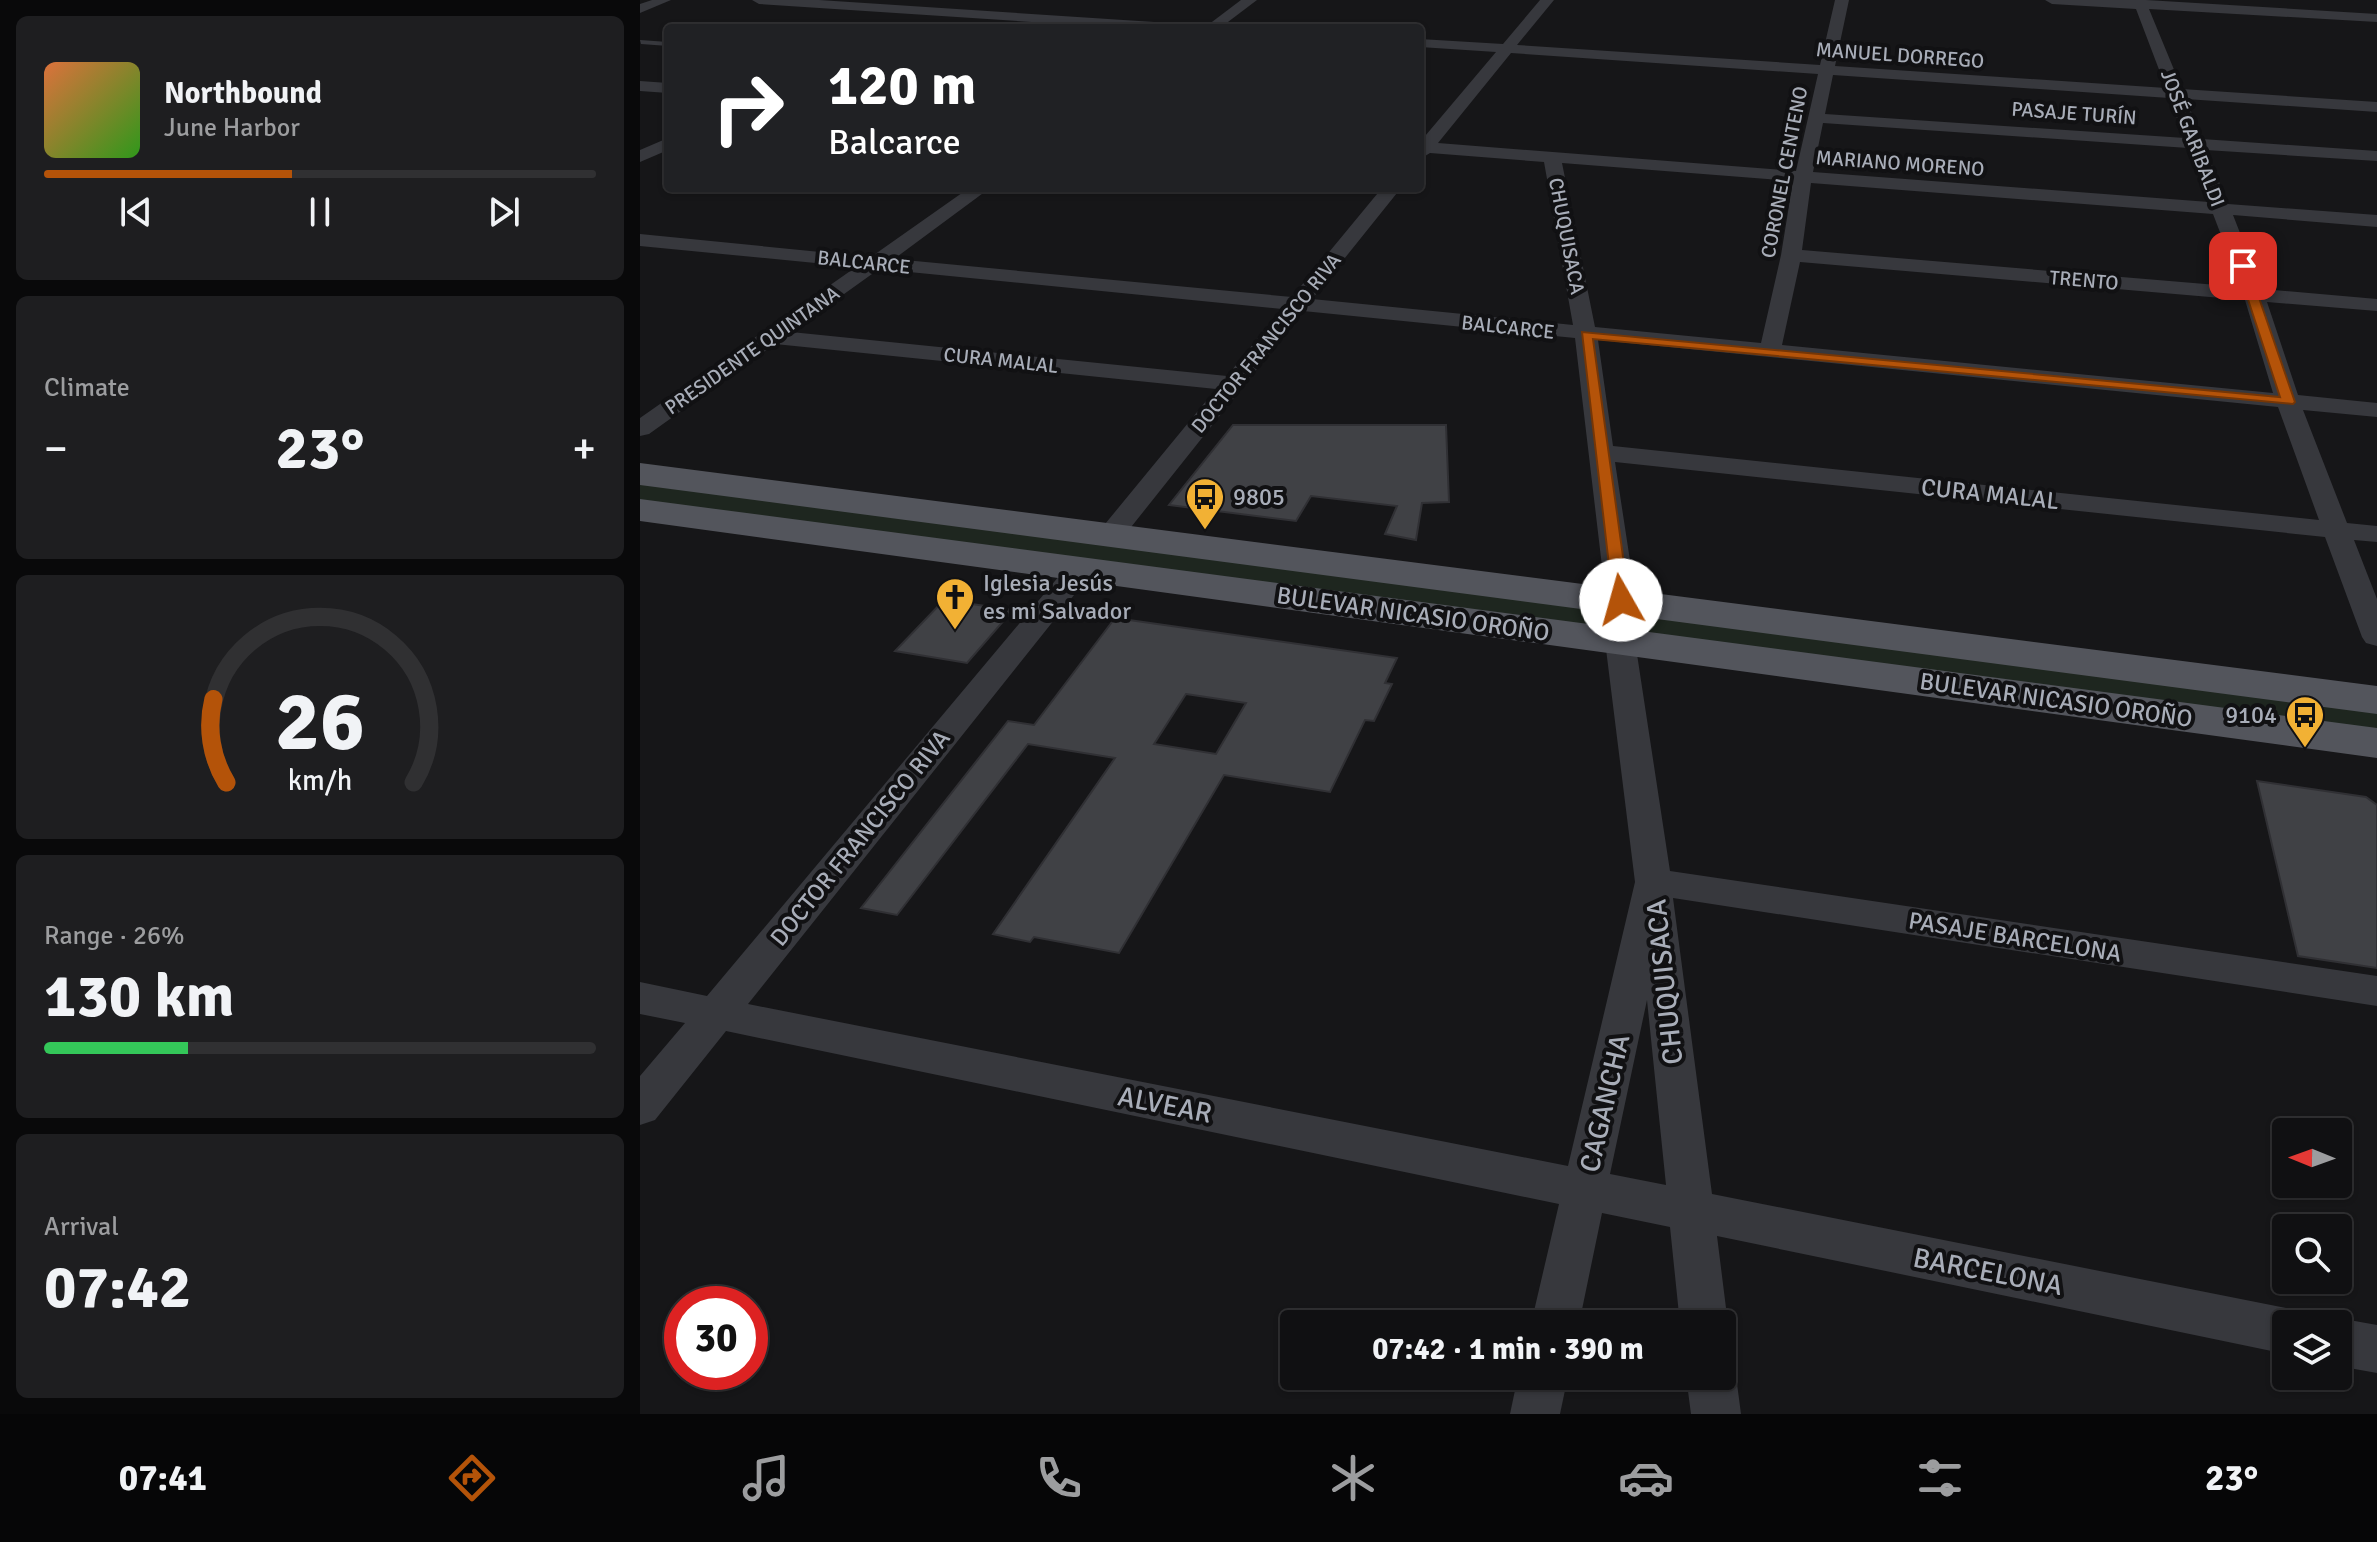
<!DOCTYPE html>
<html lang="en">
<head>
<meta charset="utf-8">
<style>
	:root { --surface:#101012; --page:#1e1e20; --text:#f1f3f6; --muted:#9c9d9f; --line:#303032; --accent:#b45309 }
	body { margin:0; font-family:Signika,sans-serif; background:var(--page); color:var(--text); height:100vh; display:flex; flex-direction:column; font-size:30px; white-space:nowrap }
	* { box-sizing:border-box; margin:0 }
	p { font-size:26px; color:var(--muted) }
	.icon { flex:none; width:44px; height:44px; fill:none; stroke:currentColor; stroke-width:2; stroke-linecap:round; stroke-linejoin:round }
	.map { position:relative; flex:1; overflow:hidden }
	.sheet { display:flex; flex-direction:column; gap:16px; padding:16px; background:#09090a; width:640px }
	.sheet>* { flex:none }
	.hud { position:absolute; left:24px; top:24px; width:760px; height:168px; border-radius:8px; box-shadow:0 2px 6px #0004,0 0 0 2px var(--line); background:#202124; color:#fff; overflow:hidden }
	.needle { width:52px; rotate:271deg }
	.controls { position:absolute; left:1632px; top:1118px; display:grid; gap:16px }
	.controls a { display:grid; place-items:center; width:80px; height:80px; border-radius:8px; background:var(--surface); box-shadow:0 2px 6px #0004,0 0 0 2px var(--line); font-size:40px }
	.speed { position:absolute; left:24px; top:1286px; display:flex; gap:16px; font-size:40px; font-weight:700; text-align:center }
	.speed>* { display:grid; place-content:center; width:104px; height:104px; border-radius:50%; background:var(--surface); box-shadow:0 2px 6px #0004,0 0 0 2px var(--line); line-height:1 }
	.speed .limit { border:12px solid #d22; background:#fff; color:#111 }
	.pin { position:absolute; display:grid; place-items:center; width:68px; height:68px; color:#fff; margin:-34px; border-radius:16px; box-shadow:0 4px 12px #0006 }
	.me { position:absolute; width:88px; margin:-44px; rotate:353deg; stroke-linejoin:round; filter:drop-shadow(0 0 6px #0008) }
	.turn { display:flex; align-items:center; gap:28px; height:168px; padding:0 32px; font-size:36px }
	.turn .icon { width:104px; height:104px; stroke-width:2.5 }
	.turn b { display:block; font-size:56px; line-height:68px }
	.big { font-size:60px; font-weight:700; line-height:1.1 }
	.sheet .widget { flex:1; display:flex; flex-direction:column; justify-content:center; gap:12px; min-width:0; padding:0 28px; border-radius:12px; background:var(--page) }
	.sheet .dial { align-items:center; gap:0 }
	.dial svg { height:208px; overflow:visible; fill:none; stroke:var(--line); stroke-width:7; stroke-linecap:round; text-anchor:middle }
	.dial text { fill:var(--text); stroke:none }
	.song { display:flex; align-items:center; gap:24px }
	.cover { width:96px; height:96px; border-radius:12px; background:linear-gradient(135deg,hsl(20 70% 55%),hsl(110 70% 35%)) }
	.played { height:8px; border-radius:4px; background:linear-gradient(90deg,var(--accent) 45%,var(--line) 45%) }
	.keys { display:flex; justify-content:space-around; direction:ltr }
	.heat { display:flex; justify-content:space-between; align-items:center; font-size:44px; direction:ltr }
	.charge { height:12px; border-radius:6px; background:linear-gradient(90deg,#34c759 26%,var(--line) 0) }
	.trip { position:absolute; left:640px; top:1310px; width:456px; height:80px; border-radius:8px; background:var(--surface); box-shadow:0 2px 6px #0004,0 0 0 2px var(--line); font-weight:700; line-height:80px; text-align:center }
	.menu { display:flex; height:128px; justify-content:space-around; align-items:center; background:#060607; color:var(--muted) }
	.menu .icon { width:56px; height:56px }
	.menu .selected { color:var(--accent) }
	.menu b { font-size:36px; color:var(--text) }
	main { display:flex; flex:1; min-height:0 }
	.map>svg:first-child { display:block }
	.green { fill:#1e261f }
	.building { fill:#404145; stroke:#303034; stroke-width:2; fill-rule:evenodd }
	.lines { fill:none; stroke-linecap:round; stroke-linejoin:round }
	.lane { fill:#37383d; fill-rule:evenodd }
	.street { fill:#37383d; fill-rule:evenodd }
	.primary { fill:#53555c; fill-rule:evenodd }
	.route { fill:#b45309; stroke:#753606; stroke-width:2 }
	.labels { text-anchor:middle; stroke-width:8; stroke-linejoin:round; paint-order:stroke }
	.far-street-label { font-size:20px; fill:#a8adb8; stroke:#111113 }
	.street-label { font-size:24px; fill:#a8adb8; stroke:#111113 }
	.poi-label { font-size:24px; fill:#a8adb8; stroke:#111113; text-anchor:start }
	.near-street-label { font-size:28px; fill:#a8adb8; stroke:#111113 }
</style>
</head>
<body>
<main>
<section class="sheet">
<div class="widget">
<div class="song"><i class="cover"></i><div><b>Northbound</b><p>June Harbor</p></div></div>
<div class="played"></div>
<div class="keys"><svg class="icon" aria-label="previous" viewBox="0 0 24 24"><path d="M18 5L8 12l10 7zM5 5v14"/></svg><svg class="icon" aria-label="pause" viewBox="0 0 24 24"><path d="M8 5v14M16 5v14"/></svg><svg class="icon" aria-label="next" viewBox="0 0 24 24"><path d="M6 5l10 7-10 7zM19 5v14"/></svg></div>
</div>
<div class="widget"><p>Climate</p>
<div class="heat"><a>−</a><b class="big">23°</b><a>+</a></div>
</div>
<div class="widget dial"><svg viewBox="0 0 100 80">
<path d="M14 69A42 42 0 1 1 86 69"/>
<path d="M14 69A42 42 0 0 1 9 37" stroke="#b45309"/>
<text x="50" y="56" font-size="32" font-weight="700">26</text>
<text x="50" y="72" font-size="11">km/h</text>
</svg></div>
<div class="widget"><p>Range · 26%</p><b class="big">130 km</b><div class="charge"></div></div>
<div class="widget"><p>Arrival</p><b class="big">07:42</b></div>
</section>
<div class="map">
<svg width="1737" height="1414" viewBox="0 0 1737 1414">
	<rect width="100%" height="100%" fill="#161618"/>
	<polygon class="green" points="0,474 1737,700 1737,743 0,510"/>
	<g class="building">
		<polygon points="593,425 806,425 809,502 782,503 776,540 745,534 757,506 671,496 656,521 529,505"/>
		<polygon points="304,600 373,610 327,663 255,651"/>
		<path d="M475,618l282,40 -12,25 7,1 -18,37 -9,-1 -35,72 -106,-17 -105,178 -85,-16 -4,5 -37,-8 122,-176 -87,-14 -131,171 -36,-7 147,-187 26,4zM546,694l60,9 -30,51 -62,-10z"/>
		<polygon points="1617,781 1726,797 1737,805 1737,968 1658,956"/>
	</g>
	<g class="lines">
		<polygon class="lane" points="0,40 28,42 28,46 1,44"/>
		<g class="street">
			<polygon points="12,0 31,0 0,13 0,4"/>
			<polygon points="112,0 179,0 545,24 552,28 482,28 119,4"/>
			<polygon points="601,0 617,0 580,28 564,28"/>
			<path d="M900,0h14l-37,45 303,20 15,-65h14l-14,66 331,22 -30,-79 -84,-5 -7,-4h101l231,14v8l-228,-13 33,80 195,13v10l-191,-13 16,40 175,12v10l-171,-11 22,54 149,11v12l-144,-12 29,74 115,10v12l-110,-9 31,93 79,8v14l-74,-7 44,113 30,3v16l-23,-2 23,59v47l-11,-3 -4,-6 -37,-100 -710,-75 21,138 -5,6 -10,3 -10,-3 -5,-6 -31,-262 -272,-27 -183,230 -10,2 -10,-2 -4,-6 120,-146 -441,-45 -126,90 -9,2v-18l216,-151 -216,-21v-12l231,23 98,-69h21l-96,71 398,38 90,-109h19l-89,111 261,26 -29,-163 -114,-9 -10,6v-17l76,-90 -76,-5v-8l83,5zM871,53l307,21 -22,97 -358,-28zM1193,75l336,23 16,40 -360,-24zM1183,123l365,25 21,54 -396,-30zM922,163l231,18 -12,74 -20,88 -166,-16zM1171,183l402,31 28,73 -439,-37zM1160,262l445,38 28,93 -491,-48zM239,269l403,40 -55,67 -436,-44zM958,340l680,67 41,113 -706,-74z"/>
			<polygon points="0,81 28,83 28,93 0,91"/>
			<polygon points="28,138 28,150 0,162 0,150"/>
			<path d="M440,561l10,2 4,6 -4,6 -342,429 820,162 67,-284 -30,-241 4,-6 11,-3 11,3 4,6 35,230 707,105v30l-704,-108 39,296 574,114 17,7 4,9h-21v30l-569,-118 11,88 -6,14v-14h-42l-10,-97 -68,-14 -23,111h-48l28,-120 -833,-173 -71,89 -15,5v-49l45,-53 -45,-9v-32l67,14 363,-433zM1007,1000l19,185 -56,-11z"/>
			<polygon points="1698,1318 1737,1325 1737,1373 1698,1366 1698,1324 1684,1324"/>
			<polygon points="1082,1356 1089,1359 1096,1376 1101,1414 1051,1414 1046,1376 1082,1376"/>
			<polygon points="878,1376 928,1376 920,1414 870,1414"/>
		</g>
		<g class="primary">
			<polygon points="0,463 1737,686 1737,714 0,485"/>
			<polygon points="0,499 1737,728 1737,758 0,521"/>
		</g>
	</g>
	<polygon class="route" points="1603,262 1608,266 1655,402 1653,404 953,339 989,600 981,605 973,600 942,332 1640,397 1597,266"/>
	<defs>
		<g id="bus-pin" transform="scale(2)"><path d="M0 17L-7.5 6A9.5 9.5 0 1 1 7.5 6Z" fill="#f2b134" stroke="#111113"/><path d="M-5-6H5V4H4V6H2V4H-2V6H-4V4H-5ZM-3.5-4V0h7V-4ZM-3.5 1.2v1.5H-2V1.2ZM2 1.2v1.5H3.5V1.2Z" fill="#111"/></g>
		<g id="church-pin" transform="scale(2)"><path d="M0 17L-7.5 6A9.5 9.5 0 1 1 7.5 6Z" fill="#f2b134" stroke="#111113"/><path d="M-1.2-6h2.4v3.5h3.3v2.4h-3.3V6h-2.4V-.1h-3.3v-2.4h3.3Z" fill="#111"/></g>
	</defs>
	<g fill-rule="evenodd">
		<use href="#bus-pin" x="565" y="497"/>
		<use href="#church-pin" x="315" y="597"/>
		<use href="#bus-pin" x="1665" y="715"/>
	</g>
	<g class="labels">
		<g class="far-street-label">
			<text transform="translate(1260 55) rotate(4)" y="7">MANUEL DORREGO</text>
			<text transform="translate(1434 113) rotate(4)" y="7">PASAJE TURÍN</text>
			<text transform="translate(1553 138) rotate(69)" y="7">JOSÉ GARIBALDI</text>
			<text transform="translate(1260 163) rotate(4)" y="7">MARIANO MORENO</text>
			<text transform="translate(1144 172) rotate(-79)" y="7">CORONEL CENTENO</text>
			<text transform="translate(927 236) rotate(79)" y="7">CHUQUISACA</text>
			<text transform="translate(224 262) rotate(6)" y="7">BALCARCE</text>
			<text transform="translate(1444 280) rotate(5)" y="7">TRENTO</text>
			<text transform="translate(868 327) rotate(6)" y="7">BALCARCE</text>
			<text transform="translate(626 343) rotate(-51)" y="7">DOCTOR FRANCISCO RIVA</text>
			<text transform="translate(112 350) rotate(-35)" y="7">PRESIDENTE QUINTANA</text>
			<text transform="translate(361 360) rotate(6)" y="7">CURA MALAL</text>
		</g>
		<g class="street-label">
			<text transform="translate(1350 494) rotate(6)" y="8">CURA MALAL</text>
			<text transform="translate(773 614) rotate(8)" y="8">BULEVAR NICASIO OROÑO</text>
			<text transform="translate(1416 700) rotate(8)" y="8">BULEVAR NICASIO OROÑO</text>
			<text transform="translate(220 838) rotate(-51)" y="8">DOCTOR FRANCISCO RIVA</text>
			<text transform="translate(1375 937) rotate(9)" y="8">PASAJE BARCELONA</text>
		</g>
		<g class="poi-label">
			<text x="593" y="505">9805</text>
			<text x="343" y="591">Iglesia Jesús<tspan x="343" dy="28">es mi Salvador</tspan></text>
			<text x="1637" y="723" text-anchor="end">9104</text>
		</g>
		<g class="near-street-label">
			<text transform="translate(1024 982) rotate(-96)" y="10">CHUQUISACA</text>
			<text transform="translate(964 1103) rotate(-77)" y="10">CAGANCHA</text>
			<text transform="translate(525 1104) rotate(11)" y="10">ALVEAR</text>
			<text transform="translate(1348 1271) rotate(11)" y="10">BARCELONA</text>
		</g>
	</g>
</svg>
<div class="controls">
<a><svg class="needle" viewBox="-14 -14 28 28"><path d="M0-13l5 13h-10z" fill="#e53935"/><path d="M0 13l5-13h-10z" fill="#9c9d9f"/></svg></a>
<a><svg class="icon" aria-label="search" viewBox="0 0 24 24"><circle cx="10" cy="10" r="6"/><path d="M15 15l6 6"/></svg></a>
<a><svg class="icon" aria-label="layers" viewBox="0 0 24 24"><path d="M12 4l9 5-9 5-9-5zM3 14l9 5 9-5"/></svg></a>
</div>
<div class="speed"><div class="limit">30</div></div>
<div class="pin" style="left:1603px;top:266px;background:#d93025"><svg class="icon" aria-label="arrive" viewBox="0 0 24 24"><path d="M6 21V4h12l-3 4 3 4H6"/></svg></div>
<svg class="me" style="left:981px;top:600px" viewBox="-20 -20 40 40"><circle r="19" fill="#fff"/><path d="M0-13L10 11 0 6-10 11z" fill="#b45309"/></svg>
<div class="trip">07:42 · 1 min · 390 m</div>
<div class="hud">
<div class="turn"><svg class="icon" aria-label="right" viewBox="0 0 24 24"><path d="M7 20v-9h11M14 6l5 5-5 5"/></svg><div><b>120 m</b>Balcarce</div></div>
</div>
</div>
</main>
<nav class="menu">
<b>07:41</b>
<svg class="icon selected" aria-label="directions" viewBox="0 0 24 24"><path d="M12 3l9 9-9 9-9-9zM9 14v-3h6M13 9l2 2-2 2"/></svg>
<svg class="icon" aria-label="music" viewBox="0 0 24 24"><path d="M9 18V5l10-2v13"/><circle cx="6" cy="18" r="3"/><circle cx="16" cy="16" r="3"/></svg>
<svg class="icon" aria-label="phone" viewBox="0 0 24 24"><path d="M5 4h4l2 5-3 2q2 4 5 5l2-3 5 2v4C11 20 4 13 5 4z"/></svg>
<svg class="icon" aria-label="climate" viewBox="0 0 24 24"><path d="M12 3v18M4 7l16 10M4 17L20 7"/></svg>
<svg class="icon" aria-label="car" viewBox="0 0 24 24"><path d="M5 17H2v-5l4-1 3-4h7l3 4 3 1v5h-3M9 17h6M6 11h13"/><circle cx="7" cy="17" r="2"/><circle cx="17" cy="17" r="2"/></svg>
<svg class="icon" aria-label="filters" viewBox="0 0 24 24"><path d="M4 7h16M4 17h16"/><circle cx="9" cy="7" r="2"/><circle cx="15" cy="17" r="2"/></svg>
<b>23°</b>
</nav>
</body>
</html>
